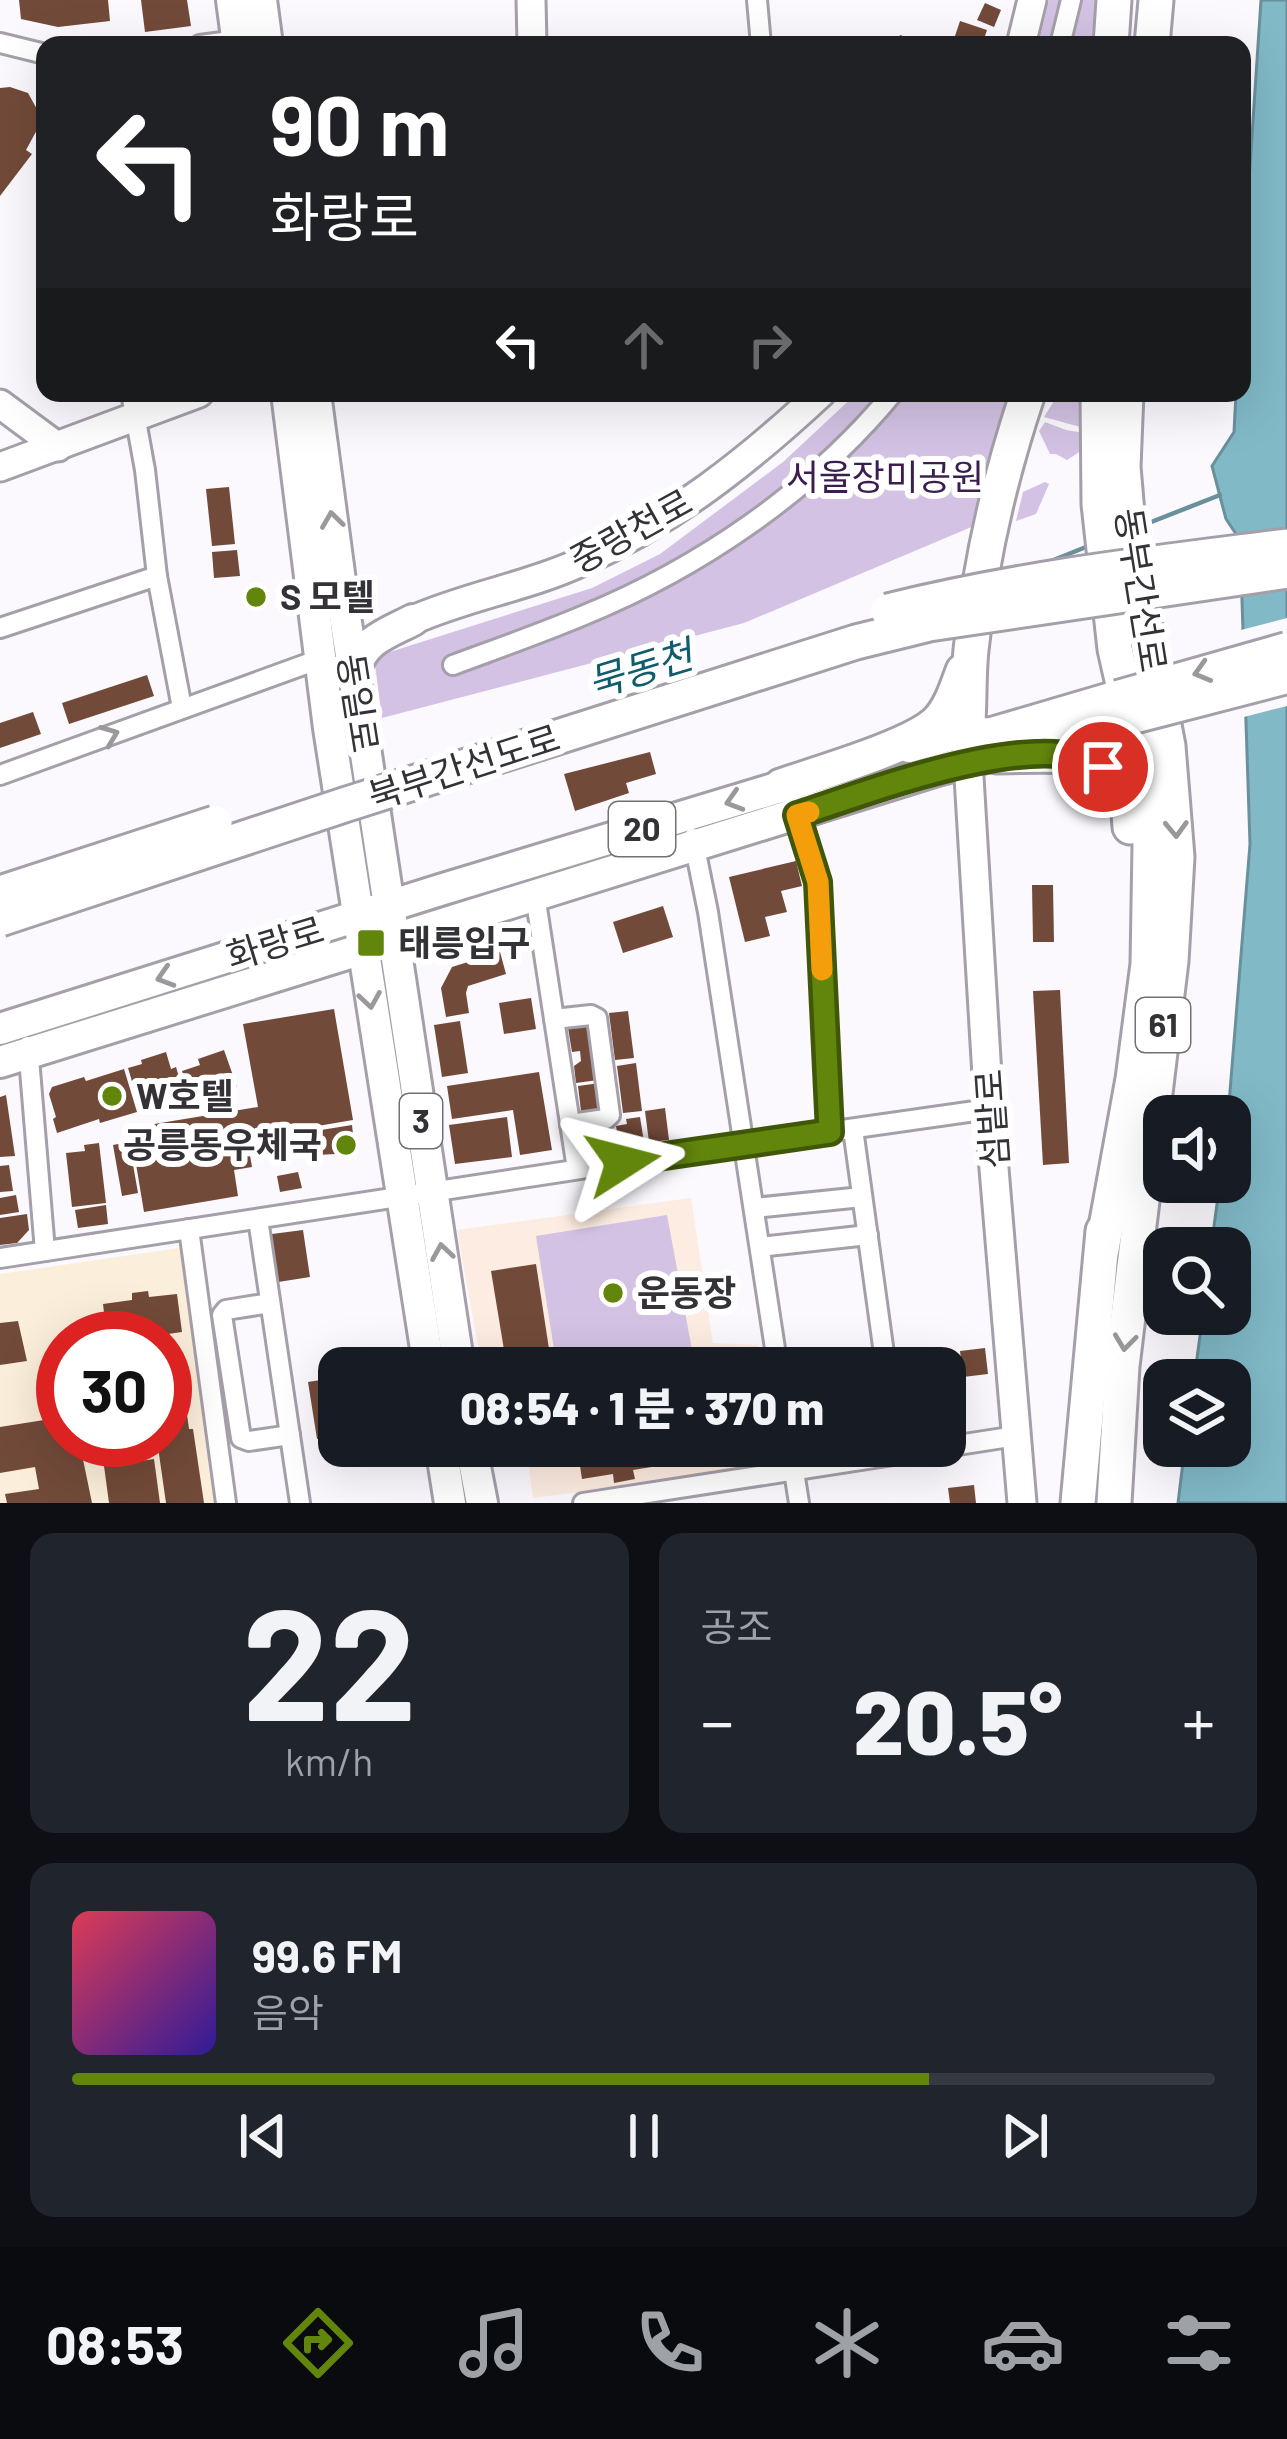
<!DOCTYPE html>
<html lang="ko">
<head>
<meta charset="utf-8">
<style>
	:root { --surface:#171b24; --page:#20242c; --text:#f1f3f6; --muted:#9ea1a6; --line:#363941; --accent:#61860b }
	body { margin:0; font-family:Barlow,"Noto Sans KR",sans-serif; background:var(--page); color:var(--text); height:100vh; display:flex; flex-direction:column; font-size:45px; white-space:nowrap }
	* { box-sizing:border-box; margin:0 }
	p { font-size:39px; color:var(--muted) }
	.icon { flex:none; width:66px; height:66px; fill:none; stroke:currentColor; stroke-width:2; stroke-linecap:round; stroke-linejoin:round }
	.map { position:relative; height:1503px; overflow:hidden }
	.panel { display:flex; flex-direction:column; gap:30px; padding:30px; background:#0d0f14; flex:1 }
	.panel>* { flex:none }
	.guide { position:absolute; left:36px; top:36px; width:1215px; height:366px; border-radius:24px; box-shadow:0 12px 48px #0002; background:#202124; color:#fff; overflow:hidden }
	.controls { position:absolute; left:1143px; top:1095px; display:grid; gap:24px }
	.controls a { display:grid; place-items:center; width:108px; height:108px; border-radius:24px; background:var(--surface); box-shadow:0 12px 48px #0002; font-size:60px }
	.speed { position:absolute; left:36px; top:1311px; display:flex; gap:24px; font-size:60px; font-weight:700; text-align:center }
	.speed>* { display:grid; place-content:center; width:156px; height:156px; border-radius:50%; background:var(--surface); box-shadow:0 12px 48px #0002; line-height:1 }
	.speed .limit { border:18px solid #d22; background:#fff; color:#111 }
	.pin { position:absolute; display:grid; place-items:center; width:102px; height:102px; color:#fff; margin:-51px; border:6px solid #fff; border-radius:50%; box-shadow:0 3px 12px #0007 }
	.me { position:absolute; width:132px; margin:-66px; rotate:81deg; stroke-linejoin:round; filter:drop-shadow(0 0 9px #0008) }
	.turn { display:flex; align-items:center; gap:42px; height:252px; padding:0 36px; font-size:54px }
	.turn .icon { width:156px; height:156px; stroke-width:2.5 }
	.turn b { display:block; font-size:84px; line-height:102px }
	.lanes { display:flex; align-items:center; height:114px; padding:0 36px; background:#0003; justify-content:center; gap:60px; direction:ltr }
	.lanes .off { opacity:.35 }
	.big { font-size:90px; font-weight:800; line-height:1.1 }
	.panel .tile { flex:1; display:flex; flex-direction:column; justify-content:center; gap:18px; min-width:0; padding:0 42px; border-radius:24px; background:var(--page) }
	.panel .dial { align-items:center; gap:0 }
	.dial b { font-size:156px; line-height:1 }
	.song { display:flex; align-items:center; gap:36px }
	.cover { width:144px; height:144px; border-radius:18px; background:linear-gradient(135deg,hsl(350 70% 55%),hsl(250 70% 35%)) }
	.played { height:12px; border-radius:6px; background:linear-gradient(90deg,var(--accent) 75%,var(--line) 75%) }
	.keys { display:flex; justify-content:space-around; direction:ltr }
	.heat { display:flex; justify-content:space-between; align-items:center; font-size:66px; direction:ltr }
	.panel .tiles { flex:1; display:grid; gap:30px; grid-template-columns:1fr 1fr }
	.tile:last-child { grid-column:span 2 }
	.trip { position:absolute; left:318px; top:1347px; width:648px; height:120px; border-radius:24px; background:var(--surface); box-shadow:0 12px 48px #0002; font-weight:800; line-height:120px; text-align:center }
	.dock { display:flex; height:192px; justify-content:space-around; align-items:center; background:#090b0e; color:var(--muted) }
	.dock .icon { width:84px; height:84px }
	.dock .active { color:var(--accent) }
	.dock b { font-size:54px; color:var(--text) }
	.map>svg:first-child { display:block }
	.commercial { fill:#fbeeda; fill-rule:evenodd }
	.education { fill:#fdece1 }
	.green { fill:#d3c2e3 }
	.water { fill:#81b9c7; stroke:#6a909c; stroke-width:3 }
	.pier { fill:#fbf9fe }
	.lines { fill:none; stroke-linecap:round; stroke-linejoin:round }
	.stream { stroke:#6a909c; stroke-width:4.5 }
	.building { fill:#724a39 }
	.street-casing { stroke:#a59faa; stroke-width:24 }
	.secondary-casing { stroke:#a59faa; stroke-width:33 }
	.primary-casing { stroke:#a59faa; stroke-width:36 }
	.highway-casing { stroke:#a59faa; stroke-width:39 }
	.street { stroke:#fff; stroke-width:18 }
	.secondary { stroke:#fff; stroke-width:27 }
	.primary { stroke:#fff; stroke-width:30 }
	.highway { stroke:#fff; stroke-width:33 }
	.primary-bridge-casing { stroke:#a59faa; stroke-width:36; stroke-linecap:butt }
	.highway-bridge-casing { stroke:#a59faa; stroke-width:39; stroke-linecap:butt }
	.primary-bridge { stroke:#fff; stroke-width:30 }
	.highway-bridge { stroke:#fff; stroke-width:33 }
	.oneway { stroke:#9a989b }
	.route-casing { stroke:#3f5707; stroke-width:30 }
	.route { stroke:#61860b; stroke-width:21 }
	.slow { stroke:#f59e0b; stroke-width:21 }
	.poi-dot { fill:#61860b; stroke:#fff; stroke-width:4.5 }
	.labels { text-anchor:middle; stroke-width:12; stroke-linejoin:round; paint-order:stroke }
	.shield { fill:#fff; stroke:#717073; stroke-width:3 }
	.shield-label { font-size:33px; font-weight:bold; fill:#343237 }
	.park-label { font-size:36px; fill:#3a1e50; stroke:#fff }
	.street-label { font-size:36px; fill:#343237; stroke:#fff }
	.poi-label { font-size:36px; font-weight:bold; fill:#343237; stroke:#fff; text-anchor:start }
	.water-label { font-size:39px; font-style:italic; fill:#0f5c6c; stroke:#fff }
</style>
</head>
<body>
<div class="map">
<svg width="1287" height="1503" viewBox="0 0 1287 1503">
	<rect width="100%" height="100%" fill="#fbf9fe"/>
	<path class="commercial" d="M180,1248l36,255h-216v-229zM63,1338h102v102h-102z"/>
	<g class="education">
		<polygon points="691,1198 713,1343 758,1345 763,1368 482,1368 457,1230"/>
		<polygon points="526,1446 777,1446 781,1466 533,1498"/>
	</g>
	<g class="green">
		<polygon points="1049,0 1104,0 1101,45 1038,45"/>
		<polygon points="857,393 1025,393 988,520 744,623 382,718 374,657 592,588 660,554 783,462"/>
		<polygon points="1059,393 1086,393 1084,428 1044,417"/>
		<polygon points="1045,422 1066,430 1085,433 1084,449 1067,460 1056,454 1050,454 1039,431"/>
		<polygon points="1045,482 1049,484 1036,514 1016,521 1023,492"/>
		<polygon points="667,1215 693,1355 630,1365 627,1351 605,1355 607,1368 557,1368 536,1236"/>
	</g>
	<polygon class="water" points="1261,0 1287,0 1287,1503 1178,1503 1185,1446 1230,1446 1230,1380 1194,1380 1203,1314 1230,1314 1230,1248 1211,1248 1220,1182 1230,1182 1228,1116 1250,844 1240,540 1226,519 1212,466 1234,432 1236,393 1242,393 1242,286"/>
	<polygon class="pier" points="1287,618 1287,706 1240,718 1237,631"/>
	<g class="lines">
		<g class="stream">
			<polyline points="1141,526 1220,495"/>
			<polyline points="1046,563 1091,545"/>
		</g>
	</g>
	<g class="building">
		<polygon points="19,0 108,0 110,21 58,27 21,19"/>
		<polygon points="141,0 187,0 191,26 145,32"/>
		<polygon points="985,3 1001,10 994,27 977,20"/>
		<polygon points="960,21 987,30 982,45 952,45"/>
		<polygon points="900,35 926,44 926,45 896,45"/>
		<polygon points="10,87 28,93 38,111 38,128 26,150 32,154 0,196 0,88"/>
		<polygon points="229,487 235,544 212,546 206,489"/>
		<polygon points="237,550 240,576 214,578 212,552"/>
		<polygon points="147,675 154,696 69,724 62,703"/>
		<polygon points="33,712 41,734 0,748 0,723"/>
		<polygon points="650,752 656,774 626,783 629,793 575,811 564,774"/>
		<polygon points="796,861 802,886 781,891 787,912 765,917 770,936 745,942 729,877"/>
		<polygon points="1032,885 1053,885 1054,942 1033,942"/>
		<polygon points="663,906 673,937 623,953 613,922"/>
		<polygon points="500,952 506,974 468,986 466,993 469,1013 446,1017 441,988 452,967"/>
		<polygon points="1060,990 1069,1163 1043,1165 1033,991"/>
		<polygon points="531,998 536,1029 504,1034 499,1003"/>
		<polygon points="334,1009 353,1120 247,1138 252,1167 234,1170 238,1196 144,1212 130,1128 258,1107 243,1024"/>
		<polygon points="628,1011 634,1058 615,1060 609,1013"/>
		<polygon points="460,1021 468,1073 442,1077 434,1025"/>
		<polygon points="586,1025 591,1028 598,1080 576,1083 574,1066 581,1061 580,1051 572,1052 568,1028"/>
		<polygon points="224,1050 237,1087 193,1103 182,1071 200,1065 198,1059"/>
		<polygon points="166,1052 171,1069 176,1067 181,1084 137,1098 128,1068 142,1064 141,1060"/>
		<polygon points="636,1063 642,1111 623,1113 617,1066"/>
		<polygon points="124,1069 137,1112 100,1123 99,1119 57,1133 53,1119 56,1117 49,1094 52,1087 84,1077 86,1081"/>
		<polygon points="539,1072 552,1150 520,1155 513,1110 452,1119 447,1086"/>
		<polygon points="600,1083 604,1108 581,1111 578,1086"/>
		<polygon points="6,1095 15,1156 0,1157 0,1097"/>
		<polygon points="665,1108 669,1140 649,1142 645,1111"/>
		<polygon points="507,1117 512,1157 455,1164 449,1125"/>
		<polygon points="640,1117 644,1142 619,1145 616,1126 627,1124 626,1119"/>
		<polygon points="352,1125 355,1153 317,1155 315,1131"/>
		<polygon points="614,1131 616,1147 590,1151 583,1144 581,1135"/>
		<polygon points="129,1142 138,1193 122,1196 113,1145"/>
		<polygon points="99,1143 106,1203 72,1207 66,1153 85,1151 84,1145"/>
		<polygon points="9,1165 13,1191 0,1192 0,1166"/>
		<polygon points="298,1172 302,1188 280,1192 277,1176"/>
		<polygon points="16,1195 19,1212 0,1215 0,1198"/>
		<polygon points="106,1205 108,1224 78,1228 75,1210"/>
		<polygon points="27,1214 29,1230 17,1243 0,1245 0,1218"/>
		<polygon points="303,1230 310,1277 272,1283 266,1243 272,1234"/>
		<polygon points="536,1264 551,1362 507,1368 491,1271"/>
		<polygon points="148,1291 149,1297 177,1294 182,1332 140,1338 107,1338 103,1304 132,1300 132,1293"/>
		<polygon points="18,1321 27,1361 0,1365 0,1323"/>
		<polygon points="985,1348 988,1374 963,1377 960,1351"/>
		<polygon points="624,1356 626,1365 610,1367 608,1358"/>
		<polygon points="737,1359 739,1368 700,1368 700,1366"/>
		<polygon points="327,1379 330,1398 339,1397 339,1436 317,1439 308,1382"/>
		<polygon points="185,1400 189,1429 193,1429 204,1503 166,1503 157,1440 165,1440 165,1403"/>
		<polygon points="63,1417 63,1440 79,1440 92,1503 7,1503 5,1494 39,1489 35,1467 0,1473 0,1427"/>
		<polygon points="90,1440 130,1440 132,1449 92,1455"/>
		<polygon points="621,1446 752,1446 752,1451 633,1470 635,1479 614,1483 613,1474 582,1479 578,1453"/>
		<polygon points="154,1459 160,1503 109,1503 104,1466"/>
		<polygon points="974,1485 976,1503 950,1503 948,1488"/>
	</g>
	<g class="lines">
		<g class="street-casing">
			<g id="street">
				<polyline points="757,0 761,45"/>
				<polyline points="0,43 45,54"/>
				<polyline points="200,45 238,40"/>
				<polyline points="1060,45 1071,0"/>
				<polyline points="131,393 145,470 157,576 182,708"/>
				<polyline points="0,628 157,576"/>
				<path d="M453,665c43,-16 86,-31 129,-49 118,-48 230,-125 311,-223"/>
				<polyline points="0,775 320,659"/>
				<polyline points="797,815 818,882 830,1132"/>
				<polyline points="693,838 708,912 778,1368"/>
				<polyline points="535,895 577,1169"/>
				<polyline points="554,1019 591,1015 597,1018 610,1115 606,1119 570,1124"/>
				<polyline points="28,1046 45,1251"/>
				<polyline points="853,1129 886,1368"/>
				<polyline points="754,1208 862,1197"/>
				<polyline points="258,1219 300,1503"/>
				<polyline points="189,1229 226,1503"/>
				<polyline points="760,1247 868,1235"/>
				<polyline points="0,1258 744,1144 989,1109"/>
				<polyline points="270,1303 226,1310 222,1315 241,1438 249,1441 290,1435"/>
				<polyline points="790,1446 799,1503"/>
				<polyline points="583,1503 1016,1436"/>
			</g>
		</g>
		<g class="secondary-casing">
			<g id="secondary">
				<polyline points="531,0 532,45"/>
				<polyline points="1021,45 1032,0"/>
				<polyline points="0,404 58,447"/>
				<polyline points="0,467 199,393"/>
				<path d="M413,620c54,-24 113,-33 166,-57 92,-41 169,-102 242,-170"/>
				<polyline points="967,744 989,1109 1022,1503"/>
			</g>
		</g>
		<g class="primary-casing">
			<g id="primary">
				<polyline points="232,0 238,45"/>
				<polyline points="261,0 267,45"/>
				<polyline points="287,393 329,728 429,1368"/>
				<polyline points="315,393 342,596 459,1368"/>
				<path d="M354,672c9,-32 31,-38 59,-52"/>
				<polyline points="909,747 951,735 992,733 1118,696"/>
				<polyline points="0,1029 440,890 800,781"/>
				<polyline points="0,1062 937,770 1125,720"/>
				<polyline points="441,1446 450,1503"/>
				<polyline points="471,1446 482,1503"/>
			</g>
		</g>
		<g class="highway-casing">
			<g id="highway">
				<polyline points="1111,45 1114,0"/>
				<polyline points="1152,45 1156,0"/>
				<polyline points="1098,393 1099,504 1115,649 1141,764 1150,845 1148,964 1133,1079 1102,1249"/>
				<path d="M967,734c3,-28 1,-56 4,-84 9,-87 29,-174 57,-257"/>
				<path d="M996,756c63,0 131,-14 134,71"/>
				<path d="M781,786c37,-13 133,-40 157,-65 13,-14 18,-32 25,-50"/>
				<polyline points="1078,1503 1103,1231"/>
				<polyline points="1114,1503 1122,1366 1171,961 1177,857 1168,746 1130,548 1123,467 1126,393"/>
			</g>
		</g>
		<use href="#street" class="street"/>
		<use href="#secondary" class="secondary"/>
		<use href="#primary" class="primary"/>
		<use href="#highway" class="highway"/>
		<g class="primary-bridge-casing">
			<g id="primary-bridge">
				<polyline points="1118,696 1287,648"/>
				<polyline points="1125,720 1287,678"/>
			</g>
		</g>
		<g class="highway-bridge-casing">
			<g id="highway-bridge">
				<path d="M888,611c131,-33 266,-48 399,-65"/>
				<polyline points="0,893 215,823"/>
				<polyline points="0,919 344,805 856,642 929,624 1287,571"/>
			</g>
		</g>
		<use href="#primary-bridge" class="primary-bridge"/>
		<use href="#highway-bridge" class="highway-bridge"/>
	</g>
	<defs><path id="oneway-chevron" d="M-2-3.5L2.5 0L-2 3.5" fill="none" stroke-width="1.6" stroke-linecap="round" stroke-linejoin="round" transform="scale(3)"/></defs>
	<g class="oneway">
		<use href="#oneway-chevron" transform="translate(332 520) rotate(-98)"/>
		<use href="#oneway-chevron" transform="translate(1202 672) rotate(164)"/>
		<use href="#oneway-chevron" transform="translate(110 735) rotate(-21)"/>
		<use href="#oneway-chevron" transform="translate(734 801) rotate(163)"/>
		<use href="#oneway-chevron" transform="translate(1176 829) rotate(88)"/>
		<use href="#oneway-chevron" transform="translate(165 977) rotate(163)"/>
		<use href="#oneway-chevron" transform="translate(370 1000) rotate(81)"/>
		<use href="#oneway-chevron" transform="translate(442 1252) rotate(-99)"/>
		<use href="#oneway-chevron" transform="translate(1125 1342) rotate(97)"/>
	</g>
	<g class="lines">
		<g class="route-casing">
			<path id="route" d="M623,1162l207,-30 -12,-250 -21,-67c70,-22 241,-90 306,-48"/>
		</g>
		<use href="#route" class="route"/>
		<polyline class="slow" points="809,812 797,815 818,882 822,970"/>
	</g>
	<g class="poi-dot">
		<circle cx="256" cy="597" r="12"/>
		<rect x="356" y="928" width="30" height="30" rx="6"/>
		<circle cx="112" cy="1096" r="12"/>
		<circle cx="346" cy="1145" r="12"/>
		<circle cx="613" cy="1293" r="12"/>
	</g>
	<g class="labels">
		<g class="shield">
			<rect x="609" y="802" width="66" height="54" rx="9"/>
			<rect x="1136" y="998" width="54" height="54" rx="9"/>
			<rect x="400" y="1094" width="42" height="54" rx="9"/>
		</g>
		<g class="shield-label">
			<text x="642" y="841">20</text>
			<text x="1163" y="1037">61</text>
			<text x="421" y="1133">3</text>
		</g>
		<g class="park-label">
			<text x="885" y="490">서울장미공원</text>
		</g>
		<g class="street-label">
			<text transform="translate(631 531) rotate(-29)" y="13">중랑천로</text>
			<text transform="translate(1141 590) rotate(81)" y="13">동부간선로</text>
			<text transform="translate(358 703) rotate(81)" y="13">동일로</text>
			<text transform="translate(464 767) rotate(-18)" y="13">북부간선도로</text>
			<text transform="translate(275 943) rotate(-17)" y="13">화랑로</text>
			<text transform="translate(992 1119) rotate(-94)" y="13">섬밭로</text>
		</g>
		<g class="poi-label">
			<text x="280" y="610">S 모텔</text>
			<text x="398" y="956">태릉입구</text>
			<text x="136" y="1109">W호텔</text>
			<text x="322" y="1158" text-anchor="end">공릉동우체국</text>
			<text x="637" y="1306">운동장</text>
		</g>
		<g class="water-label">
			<text transform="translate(640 669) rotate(-17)" y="14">묵동천</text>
		</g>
	</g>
</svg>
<div class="controls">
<a><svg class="icon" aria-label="sound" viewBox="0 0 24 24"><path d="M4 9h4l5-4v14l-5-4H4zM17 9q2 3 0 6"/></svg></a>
<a><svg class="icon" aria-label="search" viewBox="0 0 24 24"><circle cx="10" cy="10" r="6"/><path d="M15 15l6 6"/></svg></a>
<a><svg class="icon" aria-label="layers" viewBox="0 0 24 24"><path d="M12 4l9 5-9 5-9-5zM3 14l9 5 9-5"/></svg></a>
</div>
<div class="speed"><div class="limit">30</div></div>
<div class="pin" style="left:1103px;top:767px;background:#d93025"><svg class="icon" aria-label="arrive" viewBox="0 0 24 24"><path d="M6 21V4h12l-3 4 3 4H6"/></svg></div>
<svg class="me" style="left:623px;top:1162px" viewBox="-20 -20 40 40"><path d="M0-17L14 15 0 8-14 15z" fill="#61860b" stroke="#fff" stroke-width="4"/></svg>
<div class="trip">08:54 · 1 분 · 370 m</div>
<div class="guide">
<div class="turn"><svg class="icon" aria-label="left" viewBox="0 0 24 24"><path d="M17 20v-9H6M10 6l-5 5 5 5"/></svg><div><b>90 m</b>화랑로</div></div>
<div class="lanes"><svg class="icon" aria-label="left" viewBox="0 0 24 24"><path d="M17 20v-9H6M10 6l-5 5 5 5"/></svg><svg class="icon off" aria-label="ahead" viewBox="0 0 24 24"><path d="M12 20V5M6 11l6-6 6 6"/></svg><svg class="icon off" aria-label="right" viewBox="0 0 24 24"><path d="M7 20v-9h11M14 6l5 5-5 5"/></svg></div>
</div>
</div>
<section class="panel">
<div class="tiles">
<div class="tile dial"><b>22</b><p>km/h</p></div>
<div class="tile"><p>공조</p>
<div class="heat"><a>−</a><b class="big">20.5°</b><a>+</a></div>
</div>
<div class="tile">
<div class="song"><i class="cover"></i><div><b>99.6 FM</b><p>음악</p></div></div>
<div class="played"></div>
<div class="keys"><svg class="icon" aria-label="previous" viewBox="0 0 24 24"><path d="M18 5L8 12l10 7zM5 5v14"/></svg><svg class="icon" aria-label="pause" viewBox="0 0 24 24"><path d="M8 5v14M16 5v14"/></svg><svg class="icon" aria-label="next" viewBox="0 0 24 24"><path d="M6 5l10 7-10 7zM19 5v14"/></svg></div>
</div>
</div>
</section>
<nav class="dock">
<b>08:53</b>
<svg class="icon active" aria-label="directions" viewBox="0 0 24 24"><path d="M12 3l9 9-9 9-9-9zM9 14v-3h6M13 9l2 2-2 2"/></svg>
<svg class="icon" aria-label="music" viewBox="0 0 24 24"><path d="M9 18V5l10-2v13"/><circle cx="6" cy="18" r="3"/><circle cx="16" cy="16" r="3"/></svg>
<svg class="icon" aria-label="phone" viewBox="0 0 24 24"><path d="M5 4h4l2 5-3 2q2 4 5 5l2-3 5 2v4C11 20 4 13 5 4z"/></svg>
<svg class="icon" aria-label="climate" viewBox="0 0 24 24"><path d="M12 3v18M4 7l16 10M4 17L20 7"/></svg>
<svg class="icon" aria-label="car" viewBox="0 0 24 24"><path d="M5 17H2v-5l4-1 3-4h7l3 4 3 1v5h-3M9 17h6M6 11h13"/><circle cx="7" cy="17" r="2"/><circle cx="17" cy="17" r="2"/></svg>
<svg class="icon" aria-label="filters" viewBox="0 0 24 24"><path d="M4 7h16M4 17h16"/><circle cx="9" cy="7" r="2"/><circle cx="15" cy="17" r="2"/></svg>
</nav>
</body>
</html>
